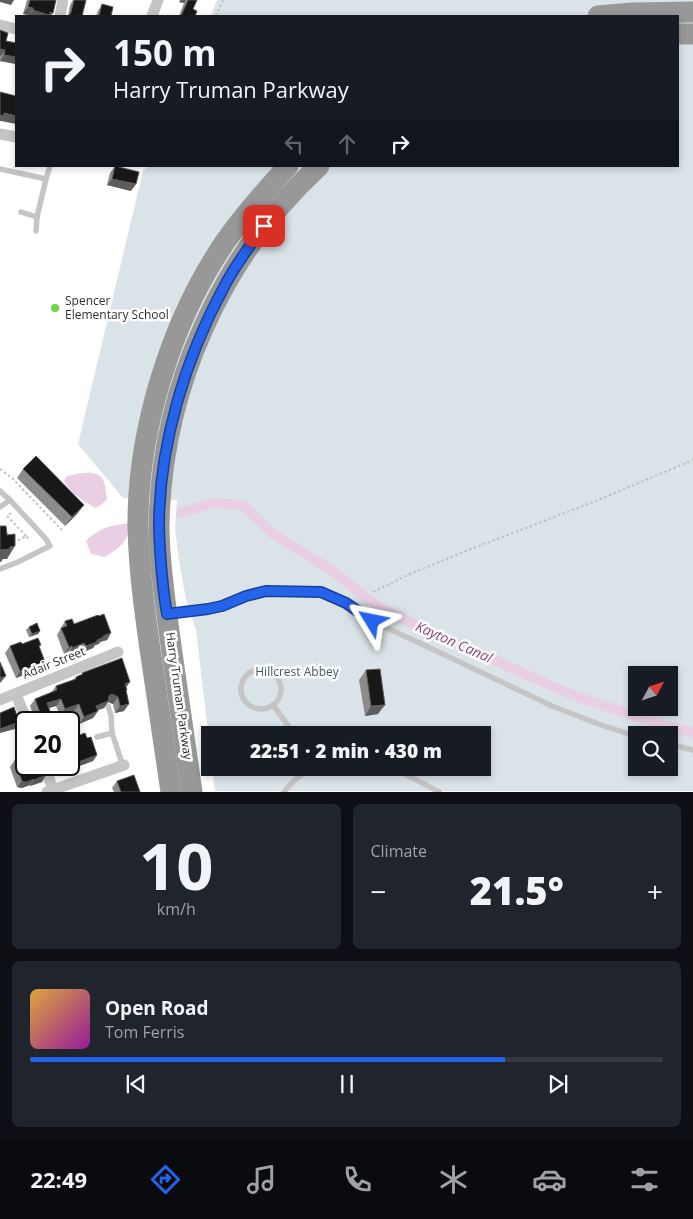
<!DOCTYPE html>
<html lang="en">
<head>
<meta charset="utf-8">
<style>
	:root { --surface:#171b24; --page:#20242c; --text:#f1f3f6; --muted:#9ea1a6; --line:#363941; --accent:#2563eb }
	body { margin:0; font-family:"Open Sans",sans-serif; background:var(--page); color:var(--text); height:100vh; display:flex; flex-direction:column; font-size:19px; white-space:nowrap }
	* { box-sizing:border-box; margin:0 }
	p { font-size:16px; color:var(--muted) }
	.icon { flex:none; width:28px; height:28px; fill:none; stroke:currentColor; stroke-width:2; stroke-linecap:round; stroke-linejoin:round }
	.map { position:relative; height:792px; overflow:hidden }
	.drawer { display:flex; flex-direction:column; gap:12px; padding:12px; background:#0d0f14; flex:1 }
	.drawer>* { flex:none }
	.top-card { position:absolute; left:15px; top:15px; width:664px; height:152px; border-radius:0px; box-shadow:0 2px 8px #0003; background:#171b24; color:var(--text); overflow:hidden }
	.needle { width:32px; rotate:50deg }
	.buttons { position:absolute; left:628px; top:666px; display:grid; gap:10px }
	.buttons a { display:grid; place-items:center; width:50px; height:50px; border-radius:0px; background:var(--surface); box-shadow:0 2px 8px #0003; font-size:25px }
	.speed { position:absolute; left:15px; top:711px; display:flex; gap:10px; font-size:25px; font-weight:700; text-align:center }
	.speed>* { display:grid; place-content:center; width:65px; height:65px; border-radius:50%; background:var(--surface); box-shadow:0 2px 8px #0003; line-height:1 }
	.speed .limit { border:2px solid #111; border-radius:8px; background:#fff; color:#111 }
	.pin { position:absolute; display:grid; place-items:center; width:42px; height:42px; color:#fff; margin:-21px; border-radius:10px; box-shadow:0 2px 8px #0006 }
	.me { position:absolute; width:55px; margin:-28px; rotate:305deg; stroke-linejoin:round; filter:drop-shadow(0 0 4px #0008) }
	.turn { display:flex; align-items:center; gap:18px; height:105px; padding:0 15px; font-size:22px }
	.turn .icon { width:65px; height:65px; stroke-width:2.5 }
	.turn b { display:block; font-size:35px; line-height:42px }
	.lanes { display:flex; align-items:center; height:48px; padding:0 15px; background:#0003; justify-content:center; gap:25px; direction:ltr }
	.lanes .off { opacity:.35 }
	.big { font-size:38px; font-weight:800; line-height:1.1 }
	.drawer .widget { flex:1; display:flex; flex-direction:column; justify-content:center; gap:8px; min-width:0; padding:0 18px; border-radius:8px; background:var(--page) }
	.drawer .dial { align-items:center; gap:0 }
	.dial b { font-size:65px; line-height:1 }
	.song { display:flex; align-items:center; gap:15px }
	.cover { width:60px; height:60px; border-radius:8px; background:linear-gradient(135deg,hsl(40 70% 55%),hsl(300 70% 35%)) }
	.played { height:5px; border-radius:2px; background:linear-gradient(90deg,var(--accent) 75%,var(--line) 75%) }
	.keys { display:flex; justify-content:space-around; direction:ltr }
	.heat { display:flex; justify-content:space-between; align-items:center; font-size:28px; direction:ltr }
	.drawer .tiles { flex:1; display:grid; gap:12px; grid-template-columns:1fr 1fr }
	.widget:last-child { grid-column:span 2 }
	.trip { position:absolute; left:201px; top:726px; width:290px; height:50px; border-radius:0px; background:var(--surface); box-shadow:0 2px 8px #0003; font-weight:800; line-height:50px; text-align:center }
	.tabs { display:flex; height:80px; justify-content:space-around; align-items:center; background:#090b0e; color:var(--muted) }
	.tabs .icon { width:35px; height:35px }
	.tabs .current { color:var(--accent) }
	.tabs b { font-size:22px; color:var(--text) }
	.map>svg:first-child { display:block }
	.green { fill:#dae3e7; fill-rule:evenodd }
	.water { fill:#eacfe4 }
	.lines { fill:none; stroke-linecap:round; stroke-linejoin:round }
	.canal { stroke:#eacfe4; stroke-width:10 }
	.path { stroke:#c1c1c1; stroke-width:2; stroke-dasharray:2.5 2.5; stroke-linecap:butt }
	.lane { stroke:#c5c5c5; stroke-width:5.5 }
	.street { stroke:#c5c5c5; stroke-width:11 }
	.highway { stroke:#989898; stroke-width:21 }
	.wall { fill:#8c8c8c }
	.shaded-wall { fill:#5d5d5d }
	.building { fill:#181818; stroke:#5d5d5d }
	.route-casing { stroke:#184099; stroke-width:12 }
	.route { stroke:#2563eb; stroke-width:9 }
	.poi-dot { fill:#68d744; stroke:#fff; stroke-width:2 }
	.labels { text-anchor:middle; stroke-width:5; stroke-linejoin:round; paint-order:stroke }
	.poi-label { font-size:12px; fill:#313131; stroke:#fff; text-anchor:start }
	.street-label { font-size:12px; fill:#313131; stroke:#fff }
	.park-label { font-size:12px; fill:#415b69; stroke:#fff }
	.water-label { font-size:14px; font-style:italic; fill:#8d457d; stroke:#fff }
</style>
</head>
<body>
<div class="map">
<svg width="693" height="792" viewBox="0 0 693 792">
	<rect width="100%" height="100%" fill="#fff"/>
	<path class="green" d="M217,0h476v791h-478l-3,-23h270v-33h-272v14l-14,-119 -10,-31 -7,-38 -4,-33 2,-28 -54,-2 -45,-54 65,-273 6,-5h529v-150h-467zM636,675h33v33h-33zM636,735h33v33h-33z"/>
	<g class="water">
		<path d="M82,473c22,-2 23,7 25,26l-6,6 -6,3c-12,-8 -24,-14 -31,-27l3,-5z"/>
		<path d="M129,523c0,19 -9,24 -24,34l-14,-3 -5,-13c14,-14 24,-15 43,-18z"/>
	</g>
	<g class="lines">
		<polyline class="canal" points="181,513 212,503 243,505 272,533 334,572 381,609 572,695 662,725 693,732"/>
		<g class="path">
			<polyline points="216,16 223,0"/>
			<polyline points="0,469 12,478 62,530"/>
			<polyline points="11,513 7,516 26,536"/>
			<polyline points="0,527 7,530 8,537"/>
			<polyline points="13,539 19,540 26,536 29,540"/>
			<polyline points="373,592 412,573 471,549 596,501 693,460"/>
		</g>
		<g class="lane">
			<polyline points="0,169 46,179 50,166"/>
			<polyline points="21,212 37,217 46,179"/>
			<polyline points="36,231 37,217"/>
			<polyline points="0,491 10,500"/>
			<polyline points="0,507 10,500 46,539 50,546 18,562 0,569"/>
			<polyline points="171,613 208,609 265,591 321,592 346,603 372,621 428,647 552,706 601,725 636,736"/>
			<circle cx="261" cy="689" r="20"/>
			<polyline points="273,705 295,735"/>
			<polyline points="108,706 111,715 112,733 123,766"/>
			<polyline points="97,737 112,733"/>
			<polyline points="669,744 693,750"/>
			<polyline points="394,768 439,792"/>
			<path d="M284,792c9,-11 17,-19 30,-24"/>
		</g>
		<g class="street">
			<polyline points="60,16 63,0"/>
			<polyline points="152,16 158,0"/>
			<polyline points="0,25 16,29"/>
			<polyline points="0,134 16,137"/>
			<polyline points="16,694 27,722"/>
			<polyline points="0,700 118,652"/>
			<polyline points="44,765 54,792"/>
			<polyline points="47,792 124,765"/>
		</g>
		<g class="highway">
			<polyline points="598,16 632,13 693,12"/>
			<polyline points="678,34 693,34"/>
			<path d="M171,792c-7,-46 -13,-91 -20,-136 -6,-42 -12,-85 -13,-128 -1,-96 33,-207 87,-286 19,-27 41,-52 63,-76"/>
			<path d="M192,792c-7,-49 -14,-98 -21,-146 -5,-40 -12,-80 -12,-120 2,-135 61,-269 160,-360"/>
		</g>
	</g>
	<g class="wall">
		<polygon points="27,0 56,0 53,13 50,16 28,16 29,15 23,14"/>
		<polygon points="73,0 86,0 82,16 68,16 70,5"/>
		<polygon points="180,0 197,0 193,9 195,16 179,16 184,3 179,2"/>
		<polygon points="102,4 111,16 96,16 98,11"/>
		<polygon points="6,41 16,43 16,42 16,64 0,61 0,57"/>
		<polygon points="115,166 131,191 107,185 110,173"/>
		<polygon points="23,469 84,505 77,514 65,526 17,478"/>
		<polygon points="65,621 74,624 111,633 107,640 100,642 99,644 95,645 93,648 81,653 80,650 68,654 67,652 64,654 57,635"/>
		<polygon points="29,627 40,631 38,634 29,637 26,630"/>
		<polygon points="22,644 39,647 41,668 16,678 5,653 10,646"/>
		<polygon points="366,670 378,714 365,716 359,680"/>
		<polygon points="82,673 126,688 127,690 126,691 124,711 115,713 113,704 108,702 104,708 97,710 98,711 93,718 79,724 74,711 60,716 56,706 49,708 48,722 36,722 30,706 35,699 51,693 56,686 73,680 76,677 82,675"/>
		<polygon points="87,738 97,755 93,761 60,773 57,765 69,765"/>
		<polygon points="15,760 42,782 30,786 30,785 22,788 17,787 10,767"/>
		<polygon points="117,781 140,792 114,792 112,788"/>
	</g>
	<g class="shaded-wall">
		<polygon points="0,0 14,0 11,5 0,2"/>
		<polygon points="181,0 186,0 184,3 179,2"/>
		<polygon points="28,7 33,8 29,15 23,14"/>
		<polygon points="33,10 50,12 53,13 50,16 28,16"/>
		<polygon points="0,49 5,50 0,57"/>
		<polygon points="4,55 16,57 16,64 0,61"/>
		<polygon points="4,113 16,116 16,124 1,121 0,121 0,115"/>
		<polygon points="112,179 136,184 131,191 107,185"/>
		<polygon points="84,505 77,514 65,526 72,517"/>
		<polygon points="15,546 7,559 3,559 1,562 0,562 0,550"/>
		<polygon points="40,631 38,634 29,637 32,634"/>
		<polygon points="111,633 107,640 100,642 99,644 95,645 93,648 81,653 86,646 103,636"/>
		<polygon points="84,643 80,650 68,654 72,648"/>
		<polygon points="72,646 67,652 64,654 69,647"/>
		<polygon points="45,662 41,668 16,678 20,671"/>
		<polygon points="6,676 1,682 0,683 0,678"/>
		<polygon points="130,682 125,689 125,684"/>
		<polygon points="112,694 118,697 113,704 108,702 104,708 91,713 96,706"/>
		<polygon points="61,699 56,706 42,710 47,703"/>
		<polygon points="79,704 74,711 60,716 65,709"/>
		<polygon points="129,704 124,711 115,713 120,706"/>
		<polygon points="385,705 378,714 365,716 371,706"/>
		<polygon points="98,711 93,718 79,724 84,717"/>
		<polygon points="52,717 48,722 42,722 43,721"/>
		<polygon points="19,722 15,729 0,733 0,729"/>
		<polygon points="97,755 93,761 60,773 65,767"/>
		<polygon points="46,775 42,782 30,786 34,780"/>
		<polygon points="34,779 30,785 22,788 17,787 22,781"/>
	</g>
	<g class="building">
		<polygon points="30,0 56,0 53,13 50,12 49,15 33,10 33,8 28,7"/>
		<polygon points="74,0 86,0 82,16 69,16 71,12"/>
		<polygon points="188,0 197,0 193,9 197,11 195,16 181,16"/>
		<polygon points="102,4 113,7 111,16 99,16"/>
		<polygon points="0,30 8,33 6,41 16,43 16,57 4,55 5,50 0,49"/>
		<polygon points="0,92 16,96 16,116 4,113 4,116 0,115"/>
		<polygon points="115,166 139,172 136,184 112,179"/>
		<polygon points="36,456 84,505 72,517 23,469"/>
		<polygon points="0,526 6,526 7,535 15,534 15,546 10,547 10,549 0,550"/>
		<polygon points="104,614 111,633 103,636 104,637 97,640 97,642 86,646 84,643 72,648 72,646 69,647 61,628 67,626 65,621 72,619 74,624 98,615 99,616"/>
		<polygon points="37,623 40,631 32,634 29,627"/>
		<polygon points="38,638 41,645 39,646 45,662 20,671 10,646 21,642 22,644"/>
		<polygon points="122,658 130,682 125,684 127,690 126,690 129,704 120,706 118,697 112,694 109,696 108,701 96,706 98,711 84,717 79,704 65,709 61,699 47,703 52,717 43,721 35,699 57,690 56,686 76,679 76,677 83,674 82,673"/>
		<polygon points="0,662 6,676 0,678"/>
		<polygon points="380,669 385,705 371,706 366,670"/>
		<polygon points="14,707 19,722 0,729 0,713"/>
		<polygon points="85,733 87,738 91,737 97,755 65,767 64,765 69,765 69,739"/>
		<polygon points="26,756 26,765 42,765 46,775 34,780 34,779 26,782 22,781 15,760"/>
		<polygon points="134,775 140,792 121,792 117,781"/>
	</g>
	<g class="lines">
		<g class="route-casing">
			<path id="route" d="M264,226c-14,20 -29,39 -40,61 -39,72 -65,158 -65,240 1,29 3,58 8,87l41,-5 14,-3 24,-10 20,-5 55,1 25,11 26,18"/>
		</g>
		<use href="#route" class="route"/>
	</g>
	<circle class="poi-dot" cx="55" cy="308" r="5"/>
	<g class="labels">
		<g class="poi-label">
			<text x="65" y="305">Spencer<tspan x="65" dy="14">Elementary School</tspan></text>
		</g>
		<g class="street-label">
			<text transform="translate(54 663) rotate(-22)" y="4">Adair Street</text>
			<text transform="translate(179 696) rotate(82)" y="4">Harry Truman Parkway</text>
		</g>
		<g class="park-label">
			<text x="297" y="676">Hillcrest Abbey</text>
		</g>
		<g class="water-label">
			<text transform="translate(454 642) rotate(24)" y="5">Kayton Canal</text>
		</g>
	</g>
</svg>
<div class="buttons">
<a><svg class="needle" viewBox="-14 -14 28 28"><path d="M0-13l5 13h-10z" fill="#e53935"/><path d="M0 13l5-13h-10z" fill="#9ea1a6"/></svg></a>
<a><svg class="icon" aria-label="search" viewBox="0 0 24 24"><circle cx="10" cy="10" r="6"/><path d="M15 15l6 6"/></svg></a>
</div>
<div class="speed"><div class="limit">20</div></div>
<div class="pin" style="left:264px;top:226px;background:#d93025"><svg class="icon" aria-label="arrive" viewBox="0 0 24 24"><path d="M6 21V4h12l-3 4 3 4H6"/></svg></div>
<svg class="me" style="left:372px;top:621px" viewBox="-20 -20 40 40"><path d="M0-17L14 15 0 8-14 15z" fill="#2563eb" stroke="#fff" stroke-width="4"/></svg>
<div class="trip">22:51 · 2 min · 430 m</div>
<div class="top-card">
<div class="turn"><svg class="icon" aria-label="right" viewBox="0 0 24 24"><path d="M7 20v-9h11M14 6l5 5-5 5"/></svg><div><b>150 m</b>Harry Truman Parkway</div></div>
<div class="lanes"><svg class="icon off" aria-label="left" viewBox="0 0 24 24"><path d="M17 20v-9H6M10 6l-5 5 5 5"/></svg><svg class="icon off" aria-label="ahead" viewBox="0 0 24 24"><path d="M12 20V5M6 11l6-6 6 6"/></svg><svg class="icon" aria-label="right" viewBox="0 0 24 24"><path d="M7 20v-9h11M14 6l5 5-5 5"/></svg></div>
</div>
</div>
<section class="drawer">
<div class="tiles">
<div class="widget dial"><b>10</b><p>km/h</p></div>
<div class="widget"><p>Climate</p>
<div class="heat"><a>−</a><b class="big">21.5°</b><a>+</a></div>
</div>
<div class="widget">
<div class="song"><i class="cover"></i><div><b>Open Road</b><p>Tom Ferris</p></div></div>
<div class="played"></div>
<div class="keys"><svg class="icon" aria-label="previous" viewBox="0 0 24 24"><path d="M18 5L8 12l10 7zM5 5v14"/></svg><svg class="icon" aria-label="pause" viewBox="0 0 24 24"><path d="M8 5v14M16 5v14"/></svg><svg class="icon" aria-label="next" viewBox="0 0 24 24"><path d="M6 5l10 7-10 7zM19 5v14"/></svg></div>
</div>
</div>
</section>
<nav class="tabs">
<b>22:49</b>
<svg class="icon current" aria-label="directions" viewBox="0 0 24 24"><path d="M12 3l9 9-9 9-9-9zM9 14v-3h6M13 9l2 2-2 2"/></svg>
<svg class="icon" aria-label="music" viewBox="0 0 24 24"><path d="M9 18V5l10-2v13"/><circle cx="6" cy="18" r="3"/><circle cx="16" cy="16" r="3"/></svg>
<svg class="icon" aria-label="phone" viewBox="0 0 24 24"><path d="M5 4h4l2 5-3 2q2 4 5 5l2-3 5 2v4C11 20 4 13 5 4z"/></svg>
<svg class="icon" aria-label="climate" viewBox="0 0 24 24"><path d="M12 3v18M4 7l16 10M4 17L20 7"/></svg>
<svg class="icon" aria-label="car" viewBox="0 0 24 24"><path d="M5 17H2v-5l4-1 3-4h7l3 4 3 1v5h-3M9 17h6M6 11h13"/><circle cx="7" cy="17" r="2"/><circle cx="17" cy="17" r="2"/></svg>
<svg class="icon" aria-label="filters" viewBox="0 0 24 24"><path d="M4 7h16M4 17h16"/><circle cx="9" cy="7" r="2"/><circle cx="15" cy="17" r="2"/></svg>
</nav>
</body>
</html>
